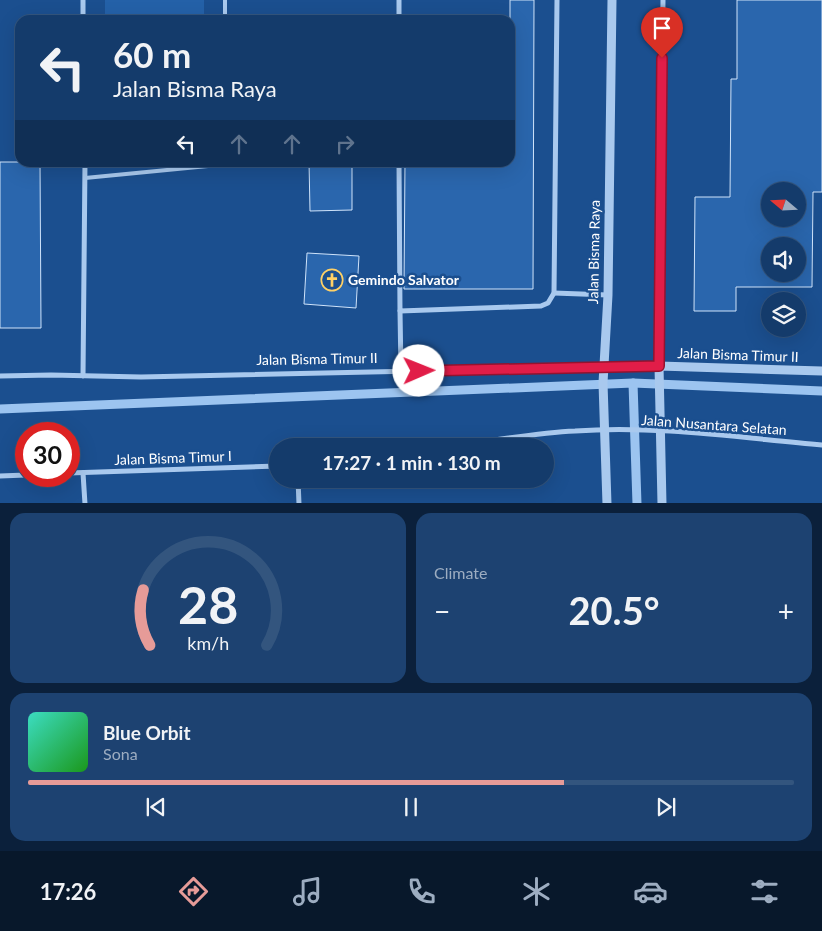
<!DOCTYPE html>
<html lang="en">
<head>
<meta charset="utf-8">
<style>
	:root { --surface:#143b6b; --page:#1d4271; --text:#f1f3f6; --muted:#9dadc1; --line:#33557e; --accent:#e69b98 }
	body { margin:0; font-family:Lato,sans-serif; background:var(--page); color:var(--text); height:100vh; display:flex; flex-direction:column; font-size:19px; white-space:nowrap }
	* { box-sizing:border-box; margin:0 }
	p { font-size:16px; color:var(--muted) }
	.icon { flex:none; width:28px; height:28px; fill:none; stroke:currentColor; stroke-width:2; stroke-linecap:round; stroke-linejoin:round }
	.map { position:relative; height:503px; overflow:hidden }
	.side { display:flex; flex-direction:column; gap:10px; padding:10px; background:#0b203b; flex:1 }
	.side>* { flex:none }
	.banner { position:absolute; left:15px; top:15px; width:500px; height:152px; border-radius:15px; box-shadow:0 5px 20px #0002,0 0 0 1px var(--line); background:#143b6b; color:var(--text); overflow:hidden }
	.needle { width:32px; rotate:289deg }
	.fabs { position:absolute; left:761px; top:182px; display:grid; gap:10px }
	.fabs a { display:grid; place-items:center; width:45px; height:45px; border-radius:50%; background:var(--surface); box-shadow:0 5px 20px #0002,0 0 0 1px var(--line); font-size:25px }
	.speed { position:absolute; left:15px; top:422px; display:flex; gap:10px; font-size:25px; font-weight:700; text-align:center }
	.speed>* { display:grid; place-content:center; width:65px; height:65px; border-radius:50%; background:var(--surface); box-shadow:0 5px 20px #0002,0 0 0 1px var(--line); line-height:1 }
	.speed .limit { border:8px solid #d22; background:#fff; color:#111 }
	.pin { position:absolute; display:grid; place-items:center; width:42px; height:42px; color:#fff; margin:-51px -21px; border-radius:50% 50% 50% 0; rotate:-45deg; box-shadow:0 0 5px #0007 }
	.pin .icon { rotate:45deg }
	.me { position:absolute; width:55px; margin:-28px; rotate:89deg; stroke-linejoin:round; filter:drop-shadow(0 0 4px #0008) }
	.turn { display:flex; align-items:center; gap:18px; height:105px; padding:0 15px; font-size:22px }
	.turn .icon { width:65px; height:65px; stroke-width:2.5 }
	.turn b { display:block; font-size:35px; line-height:42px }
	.lanes { display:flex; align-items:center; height:48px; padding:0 15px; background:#0003; justify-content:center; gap:25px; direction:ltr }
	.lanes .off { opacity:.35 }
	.big { font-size:38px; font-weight:700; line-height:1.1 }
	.side .widget { flex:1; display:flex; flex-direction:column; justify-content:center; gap:8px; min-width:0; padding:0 18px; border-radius:15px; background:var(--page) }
	.side .dial { align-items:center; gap:0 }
	.dial svg { height:130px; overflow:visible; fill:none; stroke:var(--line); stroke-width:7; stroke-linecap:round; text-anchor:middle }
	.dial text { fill:var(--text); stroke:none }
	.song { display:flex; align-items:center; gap:15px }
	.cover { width:60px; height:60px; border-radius:8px; background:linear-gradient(135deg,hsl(170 70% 55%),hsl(120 70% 35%)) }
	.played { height:5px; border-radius:2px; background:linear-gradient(90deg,var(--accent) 70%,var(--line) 70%) }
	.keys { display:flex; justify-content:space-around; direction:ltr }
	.heat { display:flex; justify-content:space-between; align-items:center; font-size:28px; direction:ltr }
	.side .tiles { flex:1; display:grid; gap:10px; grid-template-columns:1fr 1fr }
	.widget:last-child { grid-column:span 2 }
	.trip { position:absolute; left:269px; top:438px; width:285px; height:50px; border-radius:25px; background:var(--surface); box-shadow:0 5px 20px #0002,0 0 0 1px var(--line); font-weight:700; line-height:50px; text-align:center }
	.tabs { display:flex; height:80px; justify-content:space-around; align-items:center; background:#08182b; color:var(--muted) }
	.tabs .icon { width:35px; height:35px }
	.tabs .current { color:var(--accent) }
	.tabs b { font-size:22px; color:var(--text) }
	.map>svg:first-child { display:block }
	.green { fill:#2461a8 }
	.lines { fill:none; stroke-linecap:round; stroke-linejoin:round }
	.stream { stroke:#9cc4f0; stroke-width:9 }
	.building { fill:#2a66ad; stroke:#cfe3fa; fill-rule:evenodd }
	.service { stroke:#a9c9ee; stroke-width:4 }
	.minor { stroke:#a9c9ee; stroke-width:5 }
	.tertiary { stroke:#a9c9ee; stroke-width:9 }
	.route-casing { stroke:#92132f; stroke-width:12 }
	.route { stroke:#e11d48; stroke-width:9 }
	.labels { text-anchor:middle; stroke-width:5; stroke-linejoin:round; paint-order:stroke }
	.street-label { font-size:14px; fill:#fff; stroke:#1b4f8f }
	.poi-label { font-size:14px; font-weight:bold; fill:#fff; stroke:#1b4f8f; text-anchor:start }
</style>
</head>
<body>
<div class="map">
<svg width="822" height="504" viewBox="0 0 822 504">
	<rect width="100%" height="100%" fill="#1b4f8f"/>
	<rect class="green" x="105" y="0" width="99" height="20"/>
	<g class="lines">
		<g class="stream">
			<polyline points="633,383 637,504"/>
			<polyline points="0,409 633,383 822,391"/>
		</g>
	</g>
	<g class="building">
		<polygon points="510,0 534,0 533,289 404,289 405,162 510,162"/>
		<path d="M737,0h85v192h-9l-1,95h-76v24h-42l1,-114h35l1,-118h6zM770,191h28v28h-28zM770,246h28v28h-28z"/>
		<polygon points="0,162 40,162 41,328 0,328"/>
		<polygon points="309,162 352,162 352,210 310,211"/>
		<polygon points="307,253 359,256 356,308 304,304"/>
	</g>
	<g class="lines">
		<g class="service">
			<polyline points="225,0 225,20"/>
			<polyline points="85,178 208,166 213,162"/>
		</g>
		<g class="minor">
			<polyline points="83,0 83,20"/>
			<polyline points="399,0 399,20"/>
			<polyline points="399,162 400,311 541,306 548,303 554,293 557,0"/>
			<polyline points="554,293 608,295"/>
			<polyline points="400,311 401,372"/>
			<polyline points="659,366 663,0"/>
			<polyline points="0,376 51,375 141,377 604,367"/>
			<polyline points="83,376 85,162"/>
			<path d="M451,446c41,-5 83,-13 124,-15 82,-6 166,7 247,14"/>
			<polyline points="69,473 278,466"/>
			<polyline points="83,473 85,504"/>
			<polyline points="0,476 26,475"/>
			<polyline points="298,479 299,504"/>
		</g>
		<g class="tertiary">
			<polyline points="659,366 662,504"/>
			<polyline points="604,367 659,366 822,371"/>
			<polyline points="607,504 603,383 608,295 612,0"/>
		</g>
	</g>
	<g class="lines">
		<g class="route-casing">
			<polyline id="route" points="419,371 659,366 662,58"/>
		</g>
		<use href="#route" class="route"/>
	</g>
	<defs>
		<g id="church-ring" transform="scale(1.125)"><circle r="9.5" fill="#1b4f8f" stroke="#ffd166" stroke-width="1.5"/><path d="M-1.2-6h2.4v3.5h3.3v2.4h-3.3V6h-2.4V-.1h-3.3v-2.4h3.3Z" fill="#ffd166"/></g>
	</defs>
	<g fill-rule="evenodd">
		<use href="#church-ring" x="332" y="280"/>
	</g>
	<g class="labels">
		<g class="street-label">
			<text transform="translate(594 252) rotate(-89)" y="5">Jalan Bisma Raya</text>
			<text transform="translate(738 355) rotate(2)" y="5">Jalan Bisma Timur II</text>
			<text transform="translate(317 359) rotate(-1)" y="5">Jalan Bisma Timur II</text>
			<text transform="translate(714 425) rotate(4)" y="5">Jalan Nusantara Selatan</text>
			<text transform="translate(173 458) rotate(-2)" y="5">Jalan Bisma Timur I</text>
		</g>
		<g class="poi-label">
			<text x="348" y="285">Gemindo Salvator</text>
		</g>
	</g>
</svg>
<div class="fabs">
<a><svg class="needle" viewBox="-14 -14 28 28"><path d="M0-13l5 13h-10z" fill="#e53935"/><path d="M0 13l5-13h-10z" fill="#9dadc1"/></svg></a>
<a><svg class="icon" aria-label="sound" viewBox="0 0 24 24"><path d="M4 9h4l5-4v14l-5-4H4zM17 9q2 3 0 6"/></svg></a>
<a><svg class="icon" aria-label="layers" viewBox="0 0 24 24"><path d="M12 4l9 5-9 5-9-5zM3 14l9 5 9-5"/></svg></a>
</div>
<div class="speed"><div class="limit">30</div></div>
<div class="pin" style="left:662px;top:58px;background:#d93025"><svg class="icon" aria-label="arrive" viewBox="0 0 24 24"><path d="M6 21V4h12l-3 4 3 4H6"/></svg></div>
<svg class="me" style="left:419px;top:371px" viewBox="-20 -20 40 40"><circle r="19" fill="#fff"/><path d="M0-13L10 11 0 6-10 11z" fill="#e11d48"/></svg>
<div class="trip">17:27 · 1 min · 130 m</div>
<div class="banner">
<div class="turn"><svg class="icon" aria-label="left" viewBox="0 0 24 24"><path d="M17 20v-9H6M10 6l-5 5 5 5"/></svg><div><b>60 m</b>Jalan Bisma Raya</div></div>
<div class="lanes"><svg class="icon" aria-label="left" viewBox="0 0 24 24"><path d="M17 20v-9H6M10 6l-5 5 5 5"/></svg><svg class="icon off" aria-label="ahead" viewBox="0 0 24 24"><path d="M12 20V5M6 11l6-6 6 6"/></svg><svg class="icon off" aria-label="ahead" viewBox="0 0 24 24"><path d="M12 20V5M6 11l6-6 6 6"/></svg><svg class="icon off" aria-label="right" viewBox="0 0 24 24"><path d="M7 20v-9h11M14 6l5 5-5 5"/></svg></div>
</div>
</div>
<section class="side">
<div class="tiles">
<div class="widget dial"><svg viewBox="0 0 100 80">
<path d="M14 69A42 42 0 1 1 86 69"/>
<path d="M14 69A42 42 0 0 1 10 35" stroke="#e69b98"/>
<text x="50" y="56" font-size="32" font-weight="700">28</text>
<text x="50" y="72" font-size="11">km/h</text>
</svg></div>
<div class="widget"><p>Climate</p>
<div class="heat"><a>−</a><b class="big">20.5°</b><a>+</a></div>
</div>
<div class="widget">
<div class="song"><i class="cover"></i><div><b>Blue Orbit</b><p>Sona</p></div></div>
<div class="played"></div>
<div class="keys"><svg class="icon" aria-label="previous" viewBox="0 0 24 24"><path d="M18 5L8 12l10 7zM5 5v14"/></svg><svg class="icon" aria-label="pause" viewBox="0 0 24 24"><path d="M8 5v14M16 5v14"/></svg><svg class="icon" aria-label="next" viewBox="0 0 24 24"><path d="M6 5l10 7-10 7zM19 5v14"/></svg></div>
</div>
</div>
</section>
<nav class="tabs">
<b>17:26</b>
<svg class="icon current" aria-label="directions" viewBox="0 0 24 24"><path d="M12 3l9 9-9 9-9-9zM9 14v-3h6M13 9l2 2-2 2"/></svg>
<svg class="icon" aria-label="music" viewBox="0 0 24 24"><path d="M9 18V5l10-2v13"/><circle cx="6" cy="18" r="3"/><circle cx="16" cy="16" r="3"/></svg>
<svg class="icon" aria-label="phone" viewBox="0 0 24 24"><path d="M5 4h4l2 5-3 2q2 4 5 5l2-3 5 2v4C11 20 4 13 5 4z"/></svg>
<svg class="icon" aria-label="climate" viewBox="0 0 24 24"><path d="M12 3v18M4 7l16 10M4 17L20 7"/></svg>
<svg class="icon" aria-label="car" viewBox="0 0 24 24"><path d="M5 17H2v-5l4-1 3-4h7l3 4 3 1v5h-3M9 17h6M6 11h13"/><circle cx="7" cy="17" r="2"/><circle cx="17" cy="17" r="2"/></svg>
<svg class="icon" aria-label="filters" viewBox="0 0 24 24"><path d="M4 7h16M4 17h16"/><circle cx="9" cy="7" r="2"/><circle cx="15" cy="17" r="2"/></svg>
</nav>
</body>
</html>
